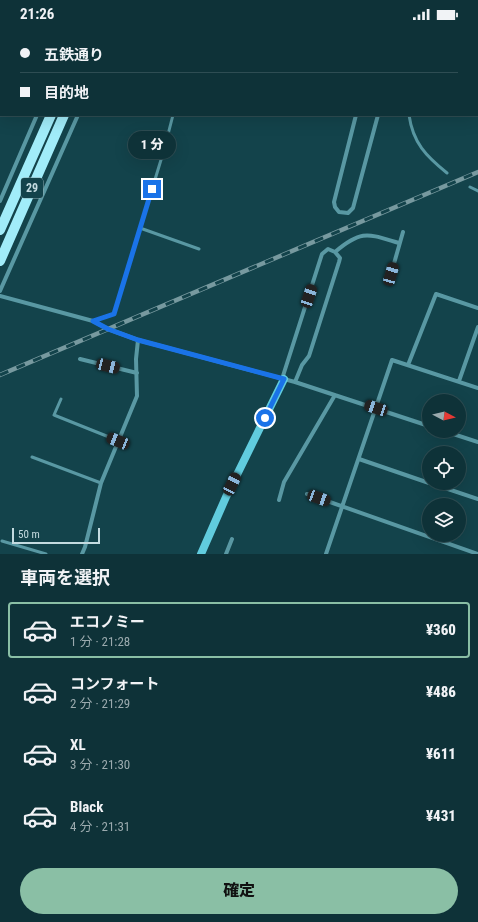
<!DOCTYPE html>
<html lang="ja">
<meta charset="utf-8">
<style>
body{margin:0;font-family:"Roboto Condensed","Noto Sans JP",sans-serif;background:#173a40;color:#f1f3f6;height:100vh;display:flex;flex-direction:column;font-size:15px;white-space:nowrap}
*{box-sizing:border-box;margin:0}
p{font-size:13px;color:#9baaae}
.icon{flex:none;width:22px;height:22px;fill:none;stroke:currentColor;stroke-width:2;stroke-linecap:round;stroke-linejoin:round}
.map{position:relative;height:526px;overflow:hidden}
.side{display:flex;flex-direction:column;background:#0e3238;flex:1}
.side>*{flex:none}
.guide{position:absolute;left:0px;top:0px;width:478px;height:88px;box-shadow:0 4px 16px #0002,0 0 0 1px #2e4d53;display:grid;align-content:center;height:88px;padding:0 20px;background:#0e3238}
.needle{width:26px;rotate:97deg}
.buttons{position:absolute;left:422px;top:366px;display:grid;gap:8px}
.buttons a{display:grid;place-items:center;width:44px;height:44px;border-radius:50%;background:#0e3238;box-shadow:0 4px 16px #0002,0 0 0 1px #2e4d53;font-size:20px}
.scale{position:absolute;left:12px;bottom:10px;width:88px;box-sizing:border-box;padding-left:4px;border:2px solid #c4dbe0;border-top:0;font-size:11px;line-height:14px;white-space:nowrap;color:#c4dbe0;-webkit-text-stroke:3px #13434b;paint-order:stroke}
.end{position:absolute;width:18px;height:18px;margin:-9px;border:5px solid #1a73e8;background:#fff;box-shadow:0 0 0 2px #fff}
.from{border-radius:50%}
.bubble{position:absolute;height:28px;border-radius:14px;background:#0e3238;box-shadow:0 4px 16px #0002,0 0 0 1px #2e4d53;font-size:13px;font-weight:800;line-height:28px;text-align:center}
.car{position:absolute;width:12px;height:24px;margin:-12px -6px;border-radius:5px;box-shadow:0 0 3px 1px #0007;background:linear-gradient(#222 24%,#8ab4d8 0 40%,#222 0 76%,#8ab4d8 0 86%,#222 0)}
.guide b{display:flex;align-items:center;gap:14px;height:38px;font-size:15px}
.guide b+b{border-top:1px solid #2e4d53}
.guide i{width:10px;height:10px;background:#f1f3f6}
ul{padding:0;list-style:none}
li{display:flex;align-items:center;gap:12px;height:56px;margin:0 8px 6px;padding:0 12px;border:2px solid transparent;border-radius:4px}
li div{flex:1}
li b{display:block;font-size:15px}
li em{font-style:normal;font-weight:800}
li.selected{border-color:#8abfa5}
li>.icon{width:36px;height:36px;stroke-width:1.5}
h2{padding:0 20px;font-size:18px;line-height:48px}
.primary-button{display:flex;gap:8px;margin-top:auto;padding:8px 20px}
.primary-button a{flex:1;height:46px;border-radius:24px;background:#8abfa5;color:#111;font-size:16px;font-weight:800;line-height:46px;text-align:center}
.status{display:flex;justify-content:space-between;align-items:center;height:28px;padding:0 20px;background:#0e3238;direction:ltr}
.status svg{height:11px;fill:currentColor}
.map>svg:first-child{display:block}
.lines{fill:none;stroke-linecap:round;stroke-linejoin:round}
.lane{stroke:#5998a3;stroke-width:3}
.street{stroke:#5998a3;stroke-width:4}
.secondary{stroke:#61ccde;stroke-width:8}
.primary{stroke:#a1ecf9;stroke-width:10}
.rail-casing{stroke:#77999f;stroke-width:4.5}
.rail{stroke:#13434b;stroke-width:3;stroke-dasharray:9;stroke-linecap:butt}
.route{stroke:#1a73e8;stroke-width:5}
.labels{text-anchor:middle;stroke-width:3.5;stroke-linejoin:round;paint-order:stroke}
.shield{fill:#13434b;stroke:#8fadb3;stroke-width:1}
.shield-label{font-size:12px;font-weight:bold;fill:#c4dbe0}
</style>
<div class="status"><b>21:26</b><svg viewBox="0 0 49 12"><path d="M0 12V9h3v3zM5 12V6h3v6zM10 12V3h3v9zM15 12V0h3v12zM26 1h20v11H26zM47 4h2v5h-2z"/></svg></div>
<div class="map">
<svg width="478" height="526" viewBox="0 0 478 526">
<rect width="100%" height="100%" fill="#13434b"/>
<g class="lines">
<path class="lane" d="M170,0L171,1
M450,1V0
M477,46H478
M409,87C413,115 426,128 447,145
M470,159L478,163
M140,200L199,221
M93,293L114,286L164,122L173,87
M61,371L54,387L119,413
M32,429L101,455
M2,513L46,526"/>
<path class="street" d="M303,0L305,1
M3,1V0
M74,1L75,0
M115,1L116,0
M0,30L1,24
M356,87L334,174L335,179L339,184L348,185L353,180L378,87
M477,87H478
M0,173L37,87
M335,224C362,201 368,206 399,215
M391,246L403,204
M0,263L78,87
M0,268L93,293L108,301L138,312L295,354L429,398
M80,331L137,345
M408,337L436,266L478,280
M282,351L322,226L328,221L335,224L340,230L339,234L309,328L302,337L295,354
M459,353L478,299
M444,403L478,414
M359,431L429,455
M430,455L478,471
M307,466L478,526
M279,472L284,454L335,367
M82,526L85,519L101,455L137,368L136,331L138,312
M226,526L232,511
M326,526L392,332L478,360"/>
<path class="secondary" d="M389,1V0
M201,526L226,469L284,351"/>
<path class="primary" d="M89,1L90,0
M102,1L103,0
M0,202L51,87
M0,233L64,87"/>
<g class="rail-casing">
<path id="rail" d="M0,347L478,144"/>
</g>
<use href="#rail" class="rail"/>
</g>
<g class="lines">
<path class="route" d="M152,161L114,286L93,293L108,301L138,312L284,351L265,390"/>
</g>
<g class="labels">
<rect class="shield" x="21" y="150" width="22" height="20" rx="3"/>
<g class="shield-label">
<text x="32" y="164">29</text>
</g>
</g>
</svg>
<div class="buttons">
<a><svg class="needle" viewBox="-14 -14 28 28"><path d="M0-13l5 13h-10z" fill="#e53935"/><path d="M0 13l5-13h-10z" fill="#9baaae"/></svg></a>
<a><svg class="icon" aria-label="locate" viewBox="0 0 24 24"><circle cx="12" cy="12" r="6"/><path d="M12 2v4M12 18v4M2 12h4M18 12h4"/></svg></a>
<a><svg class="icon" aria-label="layers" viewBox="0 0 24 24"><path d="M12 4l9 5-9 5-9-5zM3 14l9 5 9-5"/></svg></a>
</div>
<div class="scale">50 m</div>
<i class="end from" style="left:265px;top:390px"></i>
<i class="end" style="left:152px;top:161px"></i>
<div class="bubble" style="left:128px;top:103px;width:48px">1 分</div>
<i class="car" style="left:391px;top:246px;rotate:16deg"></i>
<i class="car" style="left:309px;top:268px;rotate:18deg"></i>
<i class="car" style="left:108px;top:338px;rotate:104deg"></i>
<i class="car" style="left:376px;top:380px;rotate:288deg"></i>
<i class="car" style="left:118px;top:413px;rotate:292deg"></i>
<i class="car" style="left:232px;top:456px;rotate:26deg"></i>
<i class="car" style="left:319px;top:470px;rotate:110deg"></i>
<div class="guide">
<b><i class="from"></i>五鉄通り</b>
<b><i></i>目的地</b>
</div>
</div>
<section class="side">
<h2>車両を選択</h2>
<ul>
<li class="selected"><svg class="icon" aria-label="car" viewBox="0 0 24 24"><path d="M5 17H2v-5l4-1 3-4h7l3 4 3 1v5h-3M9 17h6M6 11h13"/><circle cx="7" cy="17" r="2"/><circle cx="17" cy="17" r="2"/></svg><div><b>エコノミー</b><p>1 分 · 21:28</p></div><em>¥360</em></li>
<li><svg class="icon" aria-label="car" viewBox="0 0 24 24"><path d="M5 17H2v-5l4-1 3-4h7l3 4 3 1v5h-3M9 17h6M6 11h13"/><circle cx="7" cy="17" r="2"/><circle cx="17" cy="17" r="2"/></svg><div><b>コンフォート</b><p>2 分 · 21:29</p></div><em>¥486</em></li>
<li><svg class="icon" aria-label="car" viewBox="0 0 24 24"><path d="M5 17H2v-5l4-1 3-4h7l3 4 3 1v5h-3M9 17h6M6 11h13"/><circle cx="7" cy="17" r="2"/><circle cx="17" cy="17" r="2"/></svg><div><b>XL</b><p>3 分 · 21:30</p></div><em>¥611</em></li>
<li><svg class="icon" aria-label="car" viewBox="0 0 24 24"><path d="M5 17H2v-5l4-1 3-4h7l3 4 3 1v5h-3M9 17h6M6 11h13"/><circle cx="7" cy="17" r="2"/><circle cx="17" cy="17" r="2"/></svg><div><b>Black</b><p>4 分 · 21:31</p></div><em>¥431</em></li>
</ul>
<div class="primary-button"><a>確定</a></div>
</section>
